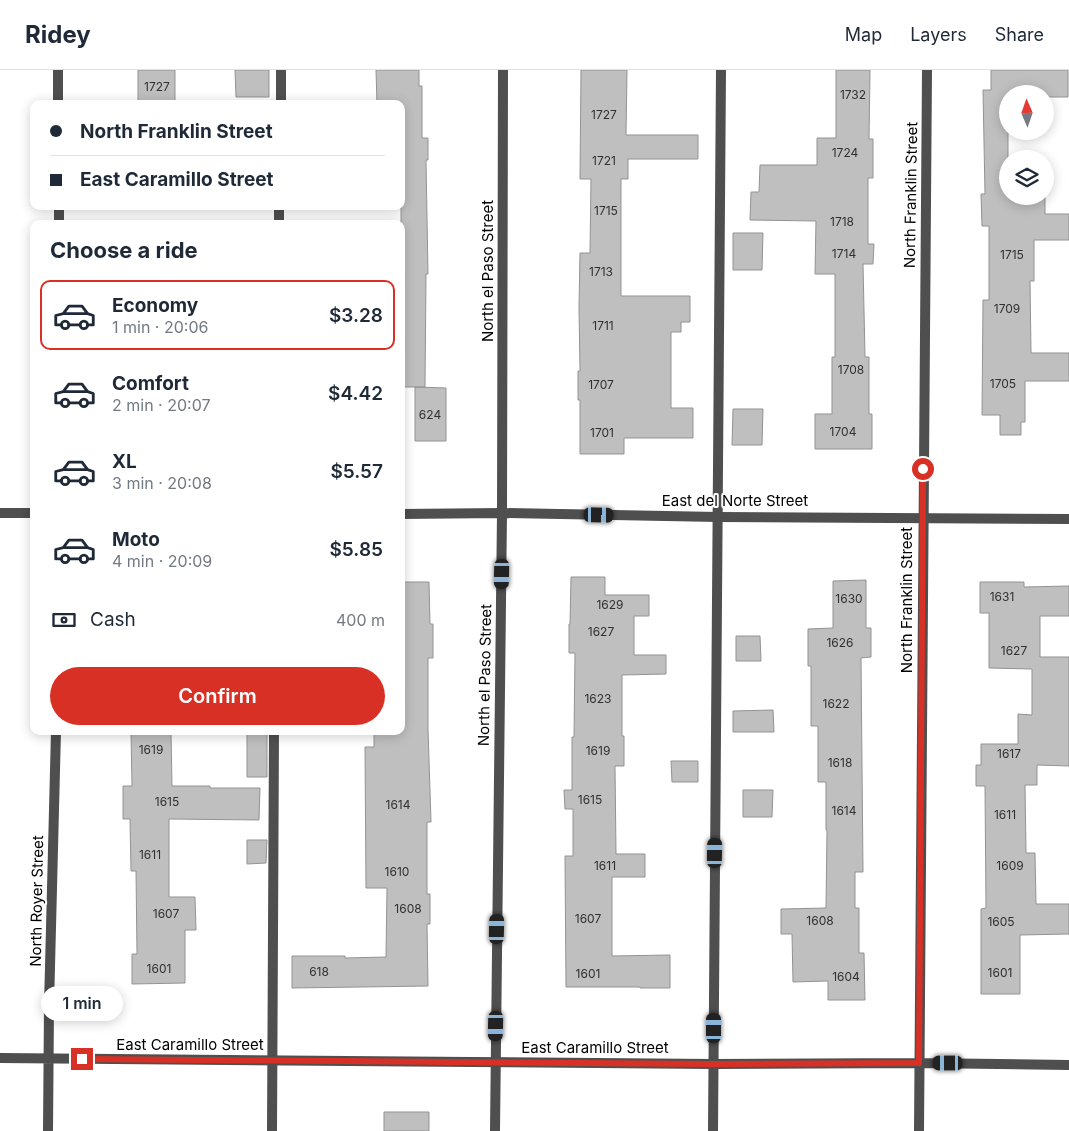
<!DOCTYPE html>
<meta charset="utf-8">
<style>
body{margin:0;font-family:Inter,sans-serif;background:#f6f6f7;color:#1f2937;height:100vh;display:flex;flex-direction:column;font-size:19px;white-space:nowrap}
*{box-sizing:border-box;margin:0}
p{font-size:16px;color:#747a83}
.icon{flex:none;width:28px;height:28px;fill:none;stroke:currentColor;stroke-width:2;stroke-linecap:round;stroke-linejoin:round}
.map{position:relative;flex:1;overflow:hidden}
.details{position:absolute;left:30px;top:150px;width:375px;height:515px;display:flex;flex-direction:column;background:#fff;border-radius:10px;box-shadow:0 2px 12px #0003}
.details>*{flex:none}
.banner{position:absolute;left:30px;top:30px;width:375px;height:110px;border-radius:10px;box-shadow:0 2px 12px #0003;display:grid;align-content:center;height:110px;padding:0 20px;background:#fff}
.needle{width:32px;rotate:358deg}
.buttons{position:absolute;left:999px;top:15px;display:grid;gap:10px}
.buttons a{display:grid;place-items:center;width:55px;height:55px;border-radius:50%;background:#fff;box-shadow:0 2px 12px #0003;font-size:25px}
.end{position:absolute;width:22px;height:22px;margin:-11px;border:6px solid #d93025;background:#fff;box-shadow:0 0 0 2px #fff}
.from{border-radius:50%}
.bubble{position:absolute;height:35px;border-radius:18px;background:#fff;box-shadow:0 2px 12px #0003;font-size:16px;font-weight:600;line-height:35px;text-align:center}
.car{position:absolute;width:15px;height:30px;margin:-15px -8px;border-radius:6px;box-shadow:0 0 4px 1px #0007;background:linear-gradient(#222 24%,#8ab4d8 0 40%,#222 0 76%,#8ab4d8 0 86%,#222 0)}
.banner b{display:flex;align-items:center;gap:18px;height:48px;font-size:19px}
.banner b+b{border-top:1px solid #e0e1e3}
.banner i{width:12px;height:12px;background:#1f2937}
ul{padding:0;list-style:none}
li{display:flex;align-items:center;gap:15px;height:70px;margin:0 10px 8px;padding:0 10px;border:2px solid transparent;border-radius:10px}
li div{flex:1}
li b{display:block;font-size:19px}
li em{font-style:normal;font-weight:600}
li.selected{border-color:#d93025}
li>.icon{width:45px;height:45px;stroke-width:1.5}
h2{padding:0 20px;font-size:22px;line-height:60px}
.pay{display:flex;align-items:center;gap:12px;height:55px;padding:0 20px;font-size:19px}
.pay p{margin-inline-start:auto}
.button{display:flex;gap:10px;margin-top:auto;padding:10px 20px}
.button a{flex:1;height:58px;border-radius:30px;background:#d93025;color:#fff;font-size:20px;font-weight:600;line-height:58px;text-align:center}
header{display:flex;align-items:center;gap:30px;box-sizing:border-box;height:70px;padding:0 25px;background:#fff;border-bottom:1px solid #e0e1e3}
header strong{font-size:24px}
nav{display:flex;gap:28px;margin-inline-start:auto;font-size:18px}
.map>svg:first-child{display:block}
.building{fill:#bfbfbf;stroke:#939393}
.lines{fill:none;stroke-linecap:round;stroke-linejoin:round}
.service{stroke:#4f4f4f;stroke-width:10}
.minor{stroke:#4f4f4f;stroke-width:10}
.tertiary{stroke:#4f4f4f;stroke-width:10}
.route{stroke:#d93025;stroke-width:6}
.labels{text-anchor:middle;stroke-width:4;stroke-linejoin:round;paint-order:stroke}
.number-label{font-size:12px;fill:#303030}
.street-label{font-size:15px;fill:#000;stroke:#fff}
</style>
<header>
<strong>Ridey</strong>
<nav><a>Map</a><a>Layers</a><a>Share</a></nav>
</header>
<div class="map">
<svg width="1069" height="1061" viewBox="0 0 1069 1061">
<rect width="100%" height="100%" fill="#fff"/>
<path class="building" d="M138,0H175V34H138Z
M235,0H269V27H236Z
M376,0H419V16H422V68H428V90H426L428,204H426L425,317H403L402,268H401V34H377Z
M581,0H627L626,65H698V89H628V109H621V226H690V252H681V262H671V338H693V368H624V384H580V330H578V301H580L579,237L580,183H590L591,109H580Z
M836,0H870L869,69H873V108H868V174H874L873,194H863L865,287H869V344H872V379H815V344H832V287H835V204H815L816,151L750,150L751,122H759L760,95H817V68H836Z
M991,0H1068V27H1046V24H1008V126H1045V144H1069V170H1034V211H1030L1031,283H1069V311H1025V352H1021V365H1000V345H982L983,230H989V156H982L981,124H985L983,20H991Z
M733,163H763L762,200H733Z
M415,317L446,318V371H415Z
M733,339H763L762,375H732Z
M571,507H605V525H649V546H634V585H666V604L622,605V666H624V696H615L616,784H645V807H612V886L670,885V918H640V917H566L565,786H573V739H565L564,720H572V667H574L575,583H569V554H570Z
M866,510V558H871V587L861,588L863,802H855V838H859V883H864L865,930H828V911L793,912L792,864H781V839L826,838L827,760H826V712H818V656H811V596H808V559L833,558V511Z
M401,512H429L430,554H433V588H428V659L431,752H427V824H430V854H427L428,916L292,918V886H345V888L386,887L387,818H366L365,677H374V661H401Z
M980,512H1024V517L1069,516V546H1040V587H1069V696L1037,695V715H1025L1026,783H1035L1036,834H1069V864L1020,865V924H981V839L986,838L985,716H976V695H981V674H1018V644L1032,645V599L989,598V543H980Z
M736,566H760L761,591H736Z
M773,640L774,662H733V641Z
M131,661H171L172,716H210V718H260L259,750L169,749V827H195L196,860H185V913L132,914V884H137L136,801H131L130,749H123V716H132Z
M247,662H267V707H247Z
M671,691H698V712H672Z
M743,720H773L772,747H743Z
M247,770H267L266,793L247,794Z
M384,1042H429V1061H384Z"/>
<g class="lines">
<path class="service" d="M281,34V0
M279,154V136
M272,1061L274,661
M713,1061L721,0"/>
<path class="minor" d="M58,0V34
M59,136V154
M0,443H34
M401,444L502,443L718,447L1069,449
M0,988L471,992L713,994L919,993L1069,995
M48,1061L49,936L56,661
M919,1061L927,0"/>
<path class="tertiary" d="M495,1061L502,443L503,0"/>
</g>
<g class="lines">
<path class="route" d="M82,989L713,994L919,993L923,399"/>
</g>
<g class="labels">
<g class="number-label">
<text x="157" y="21">1727</text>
<text x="853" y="29">1732</text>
<text x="604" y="49">1727</text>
<text x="845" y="87">1724</text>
<text x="604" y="95">1721</text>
<text x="606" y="145">1715</text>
<text x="842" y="156">1718</text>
<text x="844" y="188">1714</text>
<text x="1012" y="189">1715</text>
<text x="601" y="206">1713</text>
<text x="1007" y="243">1709</text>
<text x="603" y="260">1711</text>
<text x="851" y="304">1708</text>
<text x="1003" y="318">1705</text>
<text x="601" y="319">1707</text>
<text x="430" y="349">624</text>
<text x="843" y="366">1704</text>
<text x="602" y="367">1701</text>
<text x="1002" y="531">1631</text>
<text x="849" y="533">1630</text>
<text x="610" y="539">1629</text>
<text x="601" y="566">1627</text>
<text x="840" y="577">1626</text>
<text x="1014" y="585">1627</text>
<text x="598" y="633">1623</text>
<text x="836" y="638">1622</text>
<text x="151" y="684">1619</text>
<text x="598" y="685">1619</text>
<text x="1009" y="688">1617</text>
<text x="840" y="697">1618</text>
<text x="590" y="734">1615</text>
<text x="167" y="736">1615</text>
<text x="398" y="739">1614</text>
<text x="844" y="745">1614</text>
<text x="1005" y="749">1611</text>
<text x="150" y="789">1611</text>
<text x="605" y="800">1611</text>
<text x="1010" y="800">1609</text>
<text x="397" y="806">1610</text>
<text x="408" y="843">1608</text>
<text x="166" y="848">1607</text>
<text x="588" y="853">1607</text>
<text x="820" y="855">1608</text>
<text x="1001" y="856">1605</text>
<text x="159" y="903">1601</text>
<text x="319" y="906">618</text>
<text x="1000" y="907">1601</text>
<text x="588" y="908">1601</text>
<text x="846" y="911">1604</text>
</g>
<g class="street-label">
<text transform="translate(911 125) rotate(-89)" y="5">North Franklin Street</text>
<text transform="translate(488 201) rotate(-90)" y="5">North el Paso Street</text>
<text x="735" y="436">East del Norte Street</text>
<text transform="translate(907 530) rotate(-90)" y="5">North Franklin Street</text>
<text transform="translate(485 605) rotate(-89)" y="5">North el Paso Street</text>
<text transform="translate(37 831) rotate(-89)" y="5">North Royer Street</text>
<text x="190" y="980">East Caramillo Street</text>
<text x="595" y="983">East Caramillo Street</text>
</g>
</g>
</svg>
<div class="buttons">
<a><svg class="needle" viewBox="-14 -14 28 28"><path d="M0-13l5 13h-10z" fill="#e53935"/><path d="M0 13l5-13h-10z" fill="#747a83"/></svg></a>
<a><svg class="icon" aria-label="layers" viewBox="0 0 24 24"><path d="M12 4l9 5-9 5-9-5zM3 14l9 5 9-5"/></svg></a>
</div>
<i class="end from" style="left:923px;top:399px"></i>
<i class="end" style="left:82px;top:989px"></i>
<div class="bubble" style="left:41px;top:916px;width:82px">1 min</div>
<i class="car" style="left:599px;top:445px;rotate:91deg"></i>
<i class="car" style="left:502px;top:504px;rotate:181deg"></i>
<i class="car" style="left:715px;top:783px;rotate:1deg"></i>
<i class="car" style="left:497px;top:859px;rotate:1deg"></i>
<i class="car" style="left:496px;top:956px;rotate:181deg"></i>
<i class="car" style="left:714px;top:958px;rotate:0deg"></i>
<i class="car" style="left:948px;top:993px;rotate:270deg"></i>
<div class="banner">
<b><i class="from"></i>North Franklin Street</b>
<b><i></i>East Caramillo Street</b>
</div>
<section class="details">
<h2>Choose a ride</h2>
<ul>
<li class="selected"><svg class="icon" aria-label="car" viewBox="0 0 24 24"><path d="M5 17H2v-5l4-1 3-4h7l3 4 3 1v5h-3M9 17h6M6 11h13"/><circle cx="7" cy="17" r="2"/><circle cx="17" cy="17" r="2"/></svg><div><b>Economy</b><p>1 min · 20:06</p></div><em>$3.28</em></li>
<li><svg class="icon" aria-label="car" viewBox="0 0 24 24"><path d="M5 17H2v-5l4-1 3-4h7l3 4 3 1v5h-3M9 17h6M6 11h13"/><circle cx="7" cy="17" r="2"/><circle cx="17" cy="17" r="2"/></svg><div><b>Comfort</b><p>2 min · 20:07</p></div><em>$4.42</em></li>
<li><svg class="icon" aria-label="car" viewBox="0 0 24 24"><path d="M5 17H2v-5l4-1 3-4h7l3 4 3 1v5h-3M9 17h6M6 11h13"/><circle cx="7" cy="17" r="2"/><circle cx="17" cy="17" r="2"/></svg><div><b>XL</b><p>3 min · 20:08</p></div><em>$5.57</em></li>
<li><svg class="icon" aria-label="car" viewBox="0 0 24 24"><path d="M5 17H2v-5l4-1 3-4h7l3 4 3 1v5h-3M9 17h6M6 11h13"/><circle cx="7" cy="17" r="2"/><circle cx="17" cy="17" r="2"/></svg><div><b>Moto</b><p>4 min · 20:09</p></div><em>$5.85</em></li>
</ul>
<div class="pay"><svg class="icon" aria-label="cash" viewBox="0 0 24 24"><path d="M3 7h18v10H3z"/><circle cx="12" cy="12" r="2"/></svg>Cash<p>400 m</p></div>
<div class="button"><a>Confirm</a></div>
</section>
</div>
